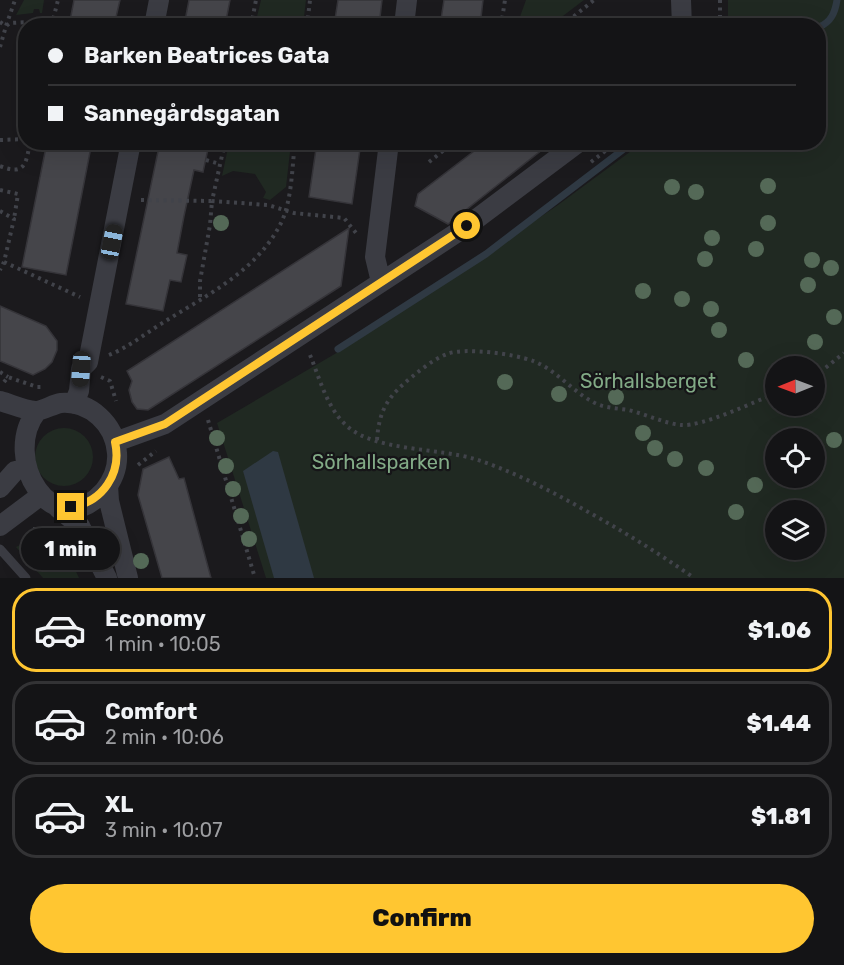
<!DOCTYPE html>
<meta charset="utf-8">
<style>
body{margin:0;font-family:Rubik,sans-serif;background:#212123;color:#f1f3f6;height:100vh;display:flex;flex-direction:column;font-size:22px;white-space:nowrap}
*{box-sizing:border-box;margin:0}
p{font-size:20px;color:#9d9ea1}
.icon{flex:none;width:33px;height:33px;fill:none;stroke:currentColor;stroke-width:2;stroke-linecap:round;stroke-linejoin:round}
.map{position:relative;height:578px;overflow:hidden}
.panel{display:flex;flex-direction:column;background:#141416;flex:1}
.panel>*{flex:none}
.top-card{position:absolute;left:18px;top:18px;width:808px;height:132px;border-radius:24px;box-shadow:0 6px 24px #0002,0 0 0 2px #333335;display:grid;align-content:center;height:132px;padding:0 30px;background:#141416}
.needle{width:39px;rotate:269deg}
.fabs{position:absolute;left:765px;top:356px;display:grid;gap:12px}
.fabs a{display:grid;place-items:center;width:60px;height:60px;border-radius:50%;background:#141416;box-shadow:0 6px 24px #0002,0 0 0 2px #333335;font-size:30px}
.end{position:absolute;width:27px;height:27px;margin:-14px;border:8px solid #ffc631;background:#111;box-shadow:0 0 0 3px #111}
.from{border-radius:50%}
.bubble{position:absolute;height:42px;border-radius:21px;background:#141416;box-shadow:0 6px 24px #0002,0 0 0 2px #333335;font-size:20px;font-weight:800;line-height:42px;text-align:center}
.car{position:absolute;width:18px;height:36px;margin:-18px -9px;border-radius:8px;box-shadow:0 0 4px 2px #0007;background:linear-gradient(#222 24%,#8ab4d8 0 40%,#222 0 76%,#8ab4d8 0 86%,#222 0)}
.top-card b{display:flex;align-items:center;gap:21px;height:57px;font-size:22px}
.top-card b+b{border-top:2px solid #333335}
.top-card i{width:15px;height:15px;background:#f1f3f6}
ul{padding:10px 0 0;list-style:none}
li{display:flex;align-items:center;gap:18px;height:84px;margin:0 12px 9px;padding:0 18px;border:3px solid #333335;border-radius:24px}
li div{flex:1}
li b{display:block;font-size:22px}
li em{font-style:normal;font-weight:800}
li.on{border-color:#ffc631}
li>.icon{width:54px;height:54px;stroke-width:1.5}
.primary-button{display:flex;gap:12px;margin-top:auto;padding:12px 30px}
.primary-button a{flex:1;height:69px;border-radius:36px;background:#ffc631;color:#111;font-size:24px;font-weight:800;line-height:69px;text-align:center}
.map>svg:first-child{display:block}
.green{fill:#202922;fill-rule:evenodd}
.water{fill:#2f3943}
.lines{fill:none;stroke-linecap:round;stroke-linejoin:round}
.stream{stroke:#2f3943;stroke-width:7}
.building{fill:#45454a;stroke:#353439;stroke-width:1.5}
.path{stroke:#41434a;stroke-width:4;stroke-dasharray:3 4.5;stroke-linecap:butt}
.lane{stroke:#3b3c43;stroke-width:9}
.street{stroke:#3b3c43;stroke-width:20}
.tree{fill:#546957}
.route{stroke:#ffc631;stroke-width:8}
.labels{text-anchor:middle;stroke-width:4.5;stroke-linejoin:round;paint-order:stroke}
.park-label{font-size:20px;fill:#82aa86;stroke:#161518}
</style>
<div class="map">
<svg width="844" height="578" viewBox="0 0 844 578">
<rect width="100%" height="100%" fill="#1b1a1d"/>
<path class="green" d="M24,0H44L42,13H40L39,9H34L33,13L16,15Z
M261,0H306L303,25H279V23L266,21L265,25H255Z
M526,0H584L551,25H517Z
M728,0H844V578H266L217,423L345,348L414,303L558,205L642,143L819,142V26L728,25ZM776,366H814V405H776ZM776,438H814V477H776ZM776,510H814V549H776Z
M229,143H291L286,187L270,200L263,198L266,192L255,174L233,171L222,176Z
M35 457a29 29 0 1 1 58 0a29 29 0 1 1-58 0Z
M42,539C62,547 71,559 79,578H43L16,547L26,542Z"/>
<path class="water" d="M273,451L278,452L314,578H274L243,471Z"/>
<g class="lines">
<path class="stream" d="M819,27C831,22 835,13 837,0
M338,349L486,254L633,142"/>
</g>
<path class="building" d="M74,0H120L114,26H69Z
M189,0H230L225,26H184Z
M338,0H382L379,26H334Z
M444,0H483L480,26H440Z
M47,142H92L66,275L22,267Z
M160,142H201L200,147L208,149L203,172L194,170L184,216L177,253L187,255L181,282L170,280L163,311L126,304Z
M317,142H361L352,204L309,197Z
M486,142H552L448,224L415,206L418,194Z
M349,228L341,286L148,410L137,409L132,402L129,390L132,381L127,371Z
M0,306L46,326L57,341V350L52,362L45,369L33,375L0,361Z
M169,457L179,479L184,478L211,578H162L138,495L143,469Z"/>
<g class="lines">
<path class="path" d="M720,0V26
M47,21L53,20L58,0
M0,22L6,26L15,0
M251,26L256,0
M307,26L310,0
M501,26L505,0
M562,26L594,0
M610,26L620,18L663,19
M0,47L6,26L10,23L47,21L46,26
M0,140L26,139
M225,142L212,201L268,205L294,213L344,218L356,233
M206,160L220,164
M429,162L454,142
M591,162L617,142
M0,166C25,176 26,164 30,142
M0,190L18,194L14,219
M141,200L212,201L210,225L200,281V300
M0,211L14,219L4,262L0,270
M4,262L80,297
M109,355C129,347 146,333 164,322C207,295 257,271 281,223C292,200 292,168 295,142
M310,355C320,379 327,409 348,427C376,451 439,448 475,459C515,472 553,492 590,513C626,533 660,554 694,578
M0,372L8,377
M101,377L110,381L116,401
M814,377L844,353
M4,382L8,377L37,387H41
M208,420L255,578
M377,440C379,409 389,395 413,376C423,368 434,359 447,354C464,347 515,354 533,361C555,369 572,391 593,402C603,408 616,408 628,410C646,414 663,423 681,425C702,427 754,402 776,393
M138,465L156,451
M33,529H49"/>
<path class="lane" d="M0,549L26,578"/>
<path class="street" d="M681,0L682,26
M154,26L159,0
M404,26L407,0
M381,282L375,257L389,142
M0,401C11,404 24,410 35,411C43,411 53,404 61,403C90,401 115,424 117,453C118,466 113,480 104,491C53,547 0,458 37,411
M74,404L79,391L81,369L88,362L131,142
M115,442L165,424L467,226L579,142
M108,485L109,501L128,578
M0,488L15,471
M58,508L80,526L107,578
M0,526L36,499"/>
</g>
<g class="tree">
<circle cx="768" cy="186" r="8"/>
<circle cx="672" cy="187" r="8"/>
<circle cx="696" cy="192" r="8"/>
<circle cx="221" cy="223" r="8"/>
<circle cx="768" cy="223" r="8"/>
<circle cx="712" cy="238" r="8"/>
<circle cx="756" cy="249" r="8"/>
<circle cx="705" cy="259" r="8"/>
<circle cx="812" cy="260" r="8"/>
<circle cx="831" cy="268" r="8"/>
<circle cx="808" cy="285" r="8"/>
<circle cx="643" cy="291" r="8"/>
<circle cx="682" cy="299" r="8"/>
<circle cx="711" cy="309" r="8"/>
<circle cx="834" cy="317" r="8"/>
<circle cx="719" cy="330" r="8"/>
<circle cx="815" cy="342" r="8"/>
<circle cx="746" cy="360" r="8"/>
<circle cx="505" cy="382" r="8"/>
<circle cx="559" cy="394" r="8"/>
<circle cx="616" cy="397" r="8"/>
<circle cx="643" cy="433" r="8"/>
<circle cx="217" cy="438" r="8"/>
<circle cx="834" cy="440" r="8"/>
<circle cx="655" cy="448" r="8"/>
<circle cx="675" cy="459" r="8"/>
<circle cx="226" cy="466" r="8"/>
<circle cx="706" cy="468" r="8"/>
<circle cx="755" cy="485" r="8"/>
<circle cx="233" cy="489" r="8"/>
<circle cx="736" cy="512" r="8"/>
<circle cx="241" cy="516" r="8"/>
<circle cx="249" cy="539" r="8"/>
<circle cx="141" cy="561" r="8"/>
</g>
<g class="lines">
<path class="route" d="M71,507C103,502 122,473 115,442L165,424L467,226"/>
</g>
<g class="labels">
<g class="park-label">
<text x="648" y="388">Sörhallsberget</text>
<text x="381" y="469">Sörhallsparken</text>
</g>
</g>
</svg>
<div class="fabs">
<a><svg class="needle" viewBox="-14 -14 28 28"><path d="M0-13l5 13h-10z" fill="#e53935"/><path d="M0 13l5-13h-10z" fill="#9d9ea1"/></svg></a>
<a><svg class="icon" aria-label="locate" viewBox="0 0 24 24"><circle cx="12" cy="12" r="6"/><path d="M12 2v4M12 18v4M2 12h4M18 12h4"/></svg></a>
<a><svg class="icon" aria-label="layers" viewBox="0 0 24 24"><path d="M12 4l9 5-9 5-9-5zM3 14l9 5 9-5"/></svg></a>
</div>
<i class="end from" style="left:467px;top:226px"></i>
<i class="end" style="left:71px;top:507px"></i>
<div class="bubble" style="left:21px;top:528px;width:99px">1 min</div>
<i class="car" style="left:112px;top:242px;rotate:11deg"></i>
<i class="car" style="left:81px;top:369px;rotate:184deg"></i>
<div class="top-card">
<b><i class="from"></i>Barken Beatrices Gata</b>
<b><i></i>Sannegårdsgatan</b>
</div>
</div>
<section class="panel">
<ul>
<li class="on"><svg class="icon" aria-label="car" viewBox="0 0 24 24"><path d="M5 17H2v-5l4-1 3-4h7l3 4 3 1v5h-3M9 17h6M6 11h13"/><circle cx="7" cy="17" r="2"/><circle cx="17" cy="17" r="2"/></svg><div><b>Economy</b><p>1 min · 10:05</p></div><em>$1.06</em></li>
<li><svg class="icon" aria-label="car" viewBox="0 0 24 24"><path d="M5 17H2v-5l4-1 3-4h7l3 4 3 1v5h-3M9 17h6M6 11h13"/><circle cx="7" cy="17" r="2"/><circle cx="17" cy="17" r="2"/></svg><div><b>Comfort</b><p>2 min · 10:06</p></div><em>$1.44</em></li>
<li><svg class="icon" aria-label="car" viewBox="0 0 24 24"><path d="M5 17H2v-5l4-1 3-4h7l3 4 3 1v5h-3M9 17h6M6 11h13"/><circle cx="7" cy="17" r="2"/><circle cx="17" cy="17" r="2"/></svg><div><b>XL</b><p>3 min · 10:07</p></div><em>$1.81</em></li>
</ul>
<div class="primary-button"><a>Confirm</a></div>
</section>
